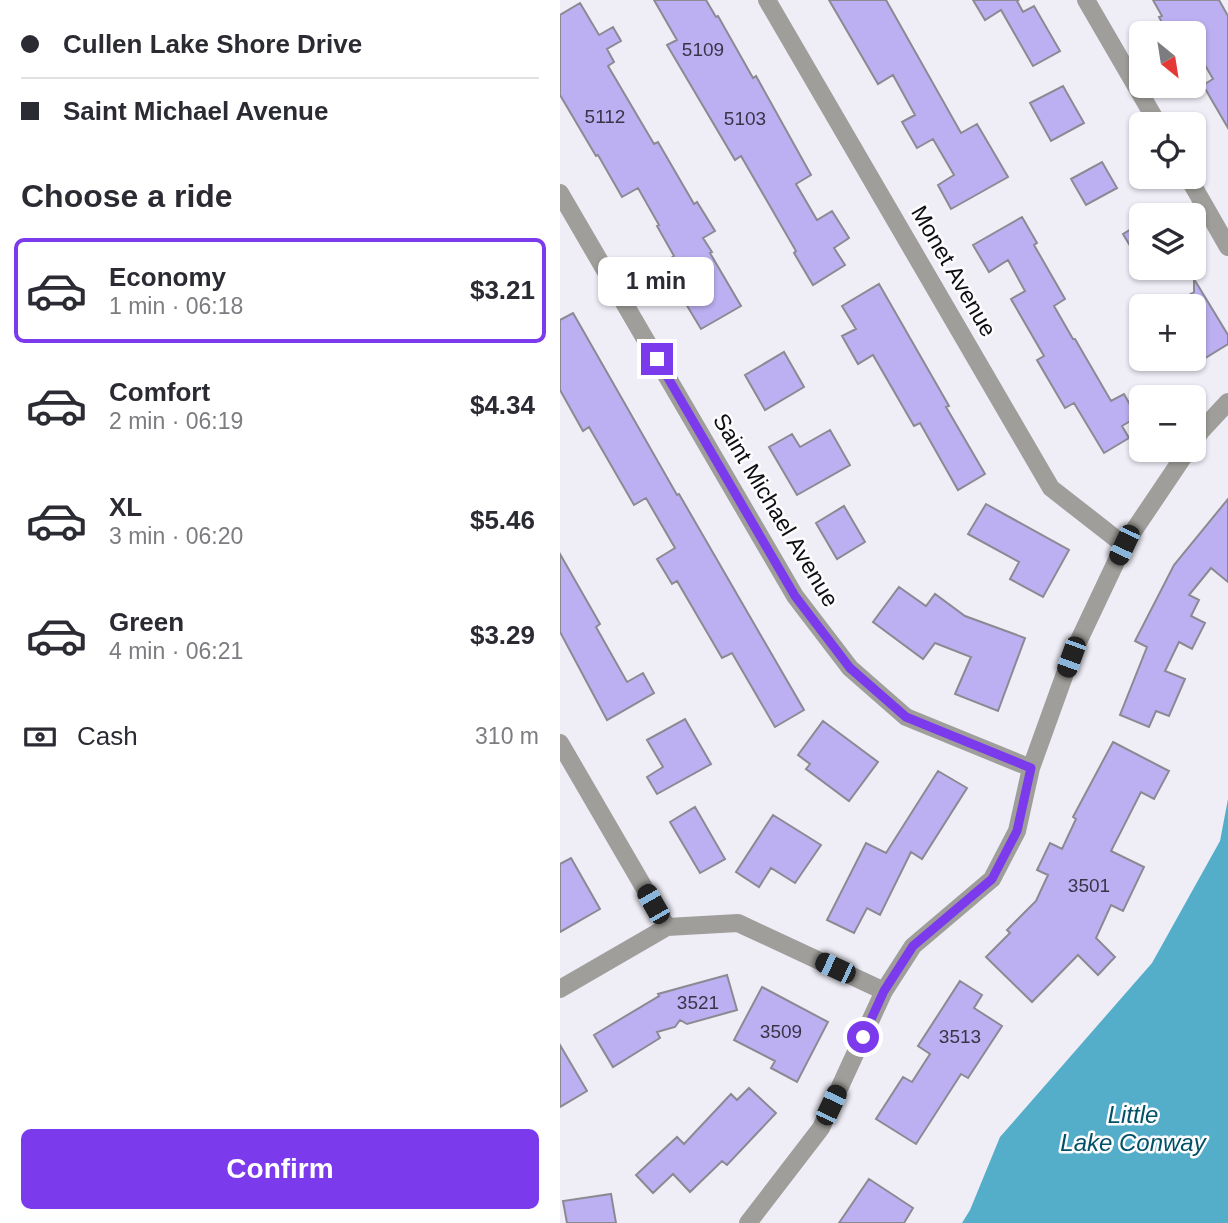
<!DOCTYPE html>
<meta charset="utf-8">
<style>
body{margin:0;font-family:Helvetica,sans-serif;background:#f7f7f7;color:#2b2b33;height:100vh;display:flex;flex-direction:column;font-size:26px;white-space:nowrap}
*{box-sizing:border-box;margin:0}
p{font-size:23px;color:#7c7c81}
.icon{flex:none;width:38px;height:38px;fill:none;stroke:currentColor;stroke-width:2;stroke-linecap:round;stroke-linejoin:round}
.map{position:relative;flex:1;overflow:hidden}
.drawer{display:flex;flex-direction:column;background:#fff;width:560px}
.drawer>*{flex:none}
.top-card{display:grid;align-content:center;height:154px;padding:0 21px;background:#fff}
.needle{width:46px;rotate:150deg}
.buttons{position:absolute;left:569px;top:21px;display:grid;gap:14px}
.buttons a{display:grid;place-items:center;width:77px;height:77px;border-radius:10px;background:#fff;box-shadow:0 2px 5px #0004;font-size:35px}
.end{position:absolute;width:32px;height:32px;margin:-16px;border:9px solid #7c3aed;background:#fff;box-shadow:0 0 0 4px #fff}
.from{border-radius:50%}
.bubble{position:absolute;height:49px;border-radius:10px;background:#fff;box-shadow:0 2px 5px #0004;font-size:23px;font-weight:800;line-height:49px;text-align:center}
.car{position:absolute;width:21px;height:42px;margin:-21px -10px;border-radius:9px;box-shadow:0 0 5px 2px #0007;background:linear-gradient(#222 24%,#8ab4d8 0 40%,#222 0 76%,#8ab4d8 0 86%,#222 0)}
.top-card b{display:flex;align-items:center;gap:24px;height:66px;font-size:26px}
.top-card b+b{border-top:2px solid #e1e1e2}
.top-card i{width:18px;height:18px;background:#2b2b33}
ul{padding:0;list-style:none}
li{display:flex;align-items:center;gap:21px;height:105px;margin:0 14px 10px;padding:0 7px;border:4px solid transparent;border-radius:10px}
li div{flex:1}
li b{display:block;font-size:26px}
li em{font-style:normal;font-weight:800}
li.active{border-color:#7c3aed}
li>.icon{width:63px;height:63px;stroke-width:1.5}
h2{padding:0 21px;font-size:32px;line-height:84px}
.pay{display:flex;align-items:center;gap:18px;height:77px;padding:0 21px;font-size:26px}
.pay p{margin-inline-start:auto}
.button{display:flex;gap:14px;margin-top:auto;padding:14px 21px}
.button a{flex:1;height:80px;border-radius:10px;background:#7c3aed;color:#fff;font-size:28px;font-weight:800;line-height:80px;text-align:center}
main{display:flex;flex:1;min-height:0}
.map>svg:first-child{display:block}
.water{fill:#54adc9}
.building{fill:#bdb0f2;stroke:#8b8a92;stroke-width:2}
.lines{fill:none;stroke-linecap:round;stroke-linejoin:round}
.street{stroke:#9f9e9a;stroke-width:18}
.route{stroke:#7c3aed;stroke-width:9}
.labels{text-anchor:middle;stroke-width:5;stroke-linejoin:round;paint-order:stroke}
.number-label{font-size:19px;fill:#393548}
.street-label{font-size:23px;fill:#0d0c0f;stroke:#fcfcfe}
.water-label{font-size:24px;font-style:italic;fill:#005165;stroke:#fcfcfe}
</style>
<main>
<section class="drawer">
<div class="top-card">
<b><i class="from"></i>Cullen Lake Shore Drive</b>
<b><i></i>Saint Michael Avenue</b>
</div>
<h2>Choose a ride</h2>
<ul>
<li class="active"><svg class="icon" aria-label="car" viewBox="0 0 24 24"><path d="M5 17H2v-5l4-1 3-4h7l3 4 3 1v5h-3M9 17h6M6 11h13"/><circle cx="7" cy="17" r="2"/><circle cx="17" cy="17" r="2"/></svg><div><b>Economy</b><p>1 min · 06:18</p></div><em>$3.21</em></li>
<li><svg class="icon" aria-label="car" viewBox="0 0 24 24"><path d="M5 17H2v-5l4-1 3-4h7l3 4 3 1v5h-3M9 17h6M6 11h13"/><circle cx="7" cy="17" r="2"/><circle cx="17" cy="17" r="2"/></svg><div><b>Comfort</b><p>2 min · 06:19</p></div><em>$4.34</em></li>
<li><svg class="icon" aria-label="car" viewBox="0 0 24 24"><path d="M5 17H2v-5l4-1 3-4h7l3 4 3 1v5h-3M9 17h6M6 11h13"/><circle cx="7" cy="17" r="2"/><circle cx="17" cy="17" r="2"/></svg><div><b>XL</b><p>3 min · 06:20</p></div><em>$5.46</em></li>
<li><svg class="icon" aria-label="car" viewBox="0 0 24 24"><path d="M5 17H2v-5l4-1 3-4h7l3 4 3 1v5h-3M9 17h6M6 11h13"/><circle cx="7" cy="17" r="2"/><circle cx="17" cy="17" r="2"/></svg><div><b>Green</b><p>4 min · 06:21</p></div><em>$3.29</em></li>
</ul>
<div class="pay"><svg class="icon" aria-label="cash" viewBox="0 0 24 24"><path d="M3 7h18v10H3z"/><circle cx="12" cy="12" r="2"/></svg>Cash<p>310 m</p></div>
<div class="button"><a>Confirm</a></div>
</section>
<div class="map">
<svg width="668" height="1223" viewBox="0 0 668 1223">
<rect width="100%" height="100%" fill="#efeef7"/>
<path class="water" d="M668,799V1223H402L410,1210L440,1137L592,963L660,841Z"/>
<path class="building" d="M94,0H146L156,17L158,16L193,78L196,76L251,175L236,184L257,220L272,211L289,238L274,248L285,265L253,285L234,253L236,251L181,156L175,160L107,45L117,40Z
M269,0H326L401,133L417,124L448,177L391,209L378,185L394,175L373,139L357,148L342,122L355,115L333,75L318,84Z
M413,0H459L457,1L463,12L474,6L500,51L473,66L441,10L425,20Z
M593,0H659L668,16V128L643,85L653,79L634,46V33H608L599,17L602,16Z
M20,3L39,35L53,27L61,41L47,49L54,62L48,66L94,144L98,142L134,204L137,202L155,231L143,238L152,252L150,253L181,306L141,329L102,264L114,256L97,226L99,225L78,188L62,197L38,155L36,156L0,95V15Z
M503,86L524,123L491,141L470,103Z
M542,162L557,188L526,205L511,179Z
M462,217L477,243L474,245L505,299L494,306L513,339H515L551,401L564,394L577,417L562,426L569,438L544,453L514,403L505,408L477,360L484,356L451,299L465,291L448,260L429,272L413,245Z
M581,223V264L563,234Z
M634,279L668,335V344L634,365V306H610L634,292Z
M319,284L389,406L386,407L425,474L398,490L360,423L354,426L313,355L298,364L282,336L296,329L282,306Z
M13,313L117,495L119,494L244,710L215,727L172,653L162,658L117,581L112,584L97,559L115,548L86,498L74,505L29,427L23,431L0,390V320Z
M224,352L244,387L205,410L185,375Z
M270,430L290,465L237,495L209,447L232,434L240,447Z
M668,499V582L651,568L629,595L639,600L631,616L645,623L632,649L619,642L605,671L625,679L609,716L596,711L589,727L560,715L587,647L575,641L614,565Z
M426,504L509,550L483,597L450,579L459,562L408,534Z
M284,506L305,542L277,559L256,523Z
M0,554L40,624L36,627L67,682L83,673L94,693L47,720L0,632Z
M339,587L366,606L375,594L405,616L465,638L438,711L395,694L411,657L375,643L363,659L313,622Z
M125,719L151,764L97,794L87,777L103,767L87,740Z
M263,721L318,762L289,801L246,769L250,764L238,755Z
M553,742L609,771L594,799L581,792L551,851L584,867L563,911L551,905L536,938L555,957L538,975L518,955L472,1002L426,957L450,933L447,930L476,901L488,875L477,870L490,843L502,849L516,819L513,817Z
M378,771L407,788L362,859L351,852L320,915L307,908L294,933L267,920L306,843L326,853Z
M135,807L165,859L140,873L110,822Z
M213,815L261,845L235,883L211,868L199,887L176,872Z
M11,858L40,909L0,932V864Z
M167,975L177,1010L127,1024L120,1020L115,1027L97,1032L100,1038L53,1067L34,1035L99,996L98,994Z
M400,981L422,995L414,1008L442,1026L408,1078L401,1074L356,1144L316,1119L343,1077L352,1082L370,1054L358,1046Z
M202,987L268,1022L237,1082L211,1068L215,1061L174,1040Z
M0,1045L27,1091L0,1107Z
M189,1088L216,1113L167,1165L162,1161L130,1192L113,1174L93,1193L76,1175L117,1137L124,1144L171,1094L177,1100Z
M309,1179L353,1208L344,1223H279Z
M51,1194L56,1223H7L3,1201Z"/>
<g class="lines">
<path class="street" d="M207,0L491,488L564,545
M526,0L598,124
M628,177L668,247
M0,193L235,596L290,668L346,717L471,768
M634,442L641,431L668,402
M0,743L107,927
M0,989L107,927L178,923L324,991
M188,1223L261,1128L324,991L353,946L432,879L457,831L471,768L511,657L564,545L628,450"/>
</g>
<g class="lines">
<path class="route" d="M97,359L235,596L290,668L346,717L471,768L457,831L432,879L353,946L324,991L303,1037"/>
</g>
<g class="labels">
<g class="number-label">
<text x="143" y="56">5109</text>
<text x="45" y="123">5112</text>
<text x="185" y="125">5103</text>
<text x="529" y="892">3501</text>
<text x="138" y="1009">3521</text>
<text x="221" y="1038">3509</text>
<text x="400" y="1043">3513</text>
</g>
<g class="street-label">
<text transform="translate(394 271) rotate(60)" y="8">Monet Avenue</text>
<text transform="translate(216 510) rotate(59)" y="8">Saint Michael Avenue</text>
</g>
<g class="water-label">
<text x="573" y="1123">Little<tspan x="573" dy="28">Lake Conway</tspan></text>
</g>
</g>
</svg>
<div class="buttons">
<a><svg class="needle" viewBox="-14 -14 28 28"><path d="M0-13l5 13h-10z" fill="#e53935"/><path d="M0 13l5-13h-10z" fill="#7c7c81"/></svg></a>
<a><svg class="icon" aria-label="locate" viewBox="0 0 24 24"><circle cx="12" cy="12" r="6"/><path d="M12 2v4M12 18v4M2 12h4M18 12h4"/></svg></a>
<a><svg class="icon" aria-label="layers" viewBox="0 0 24 24"><path d="M12 4l9 5-9 5-9-5zM3 14l9 5 9-5"/></svg></a>
<a>+</a>
<a>−</a>
</div>
<i class="end from" style="left:303px;top:1037px"></i>
<i class="end" style="left:97px;top:359px"></i>
<div class="bubble" style="left:38px;top:257px;width:116px">1 min</div>
<i class="car" style="left:564px;top:545px;rotate:205deg"></i>
<i class="car" style="left:511px;top:657px;rotate:200deg"></i>
<i class="car" style="left:93px;top:904px;rotate:330deg"></i>
<i class="car" style="left:275px;top:968px;rotate:295deg"></i>
<i class="car" style="left:271px;top:1105px;rotate:25deg"></i>
</div>
</main>
